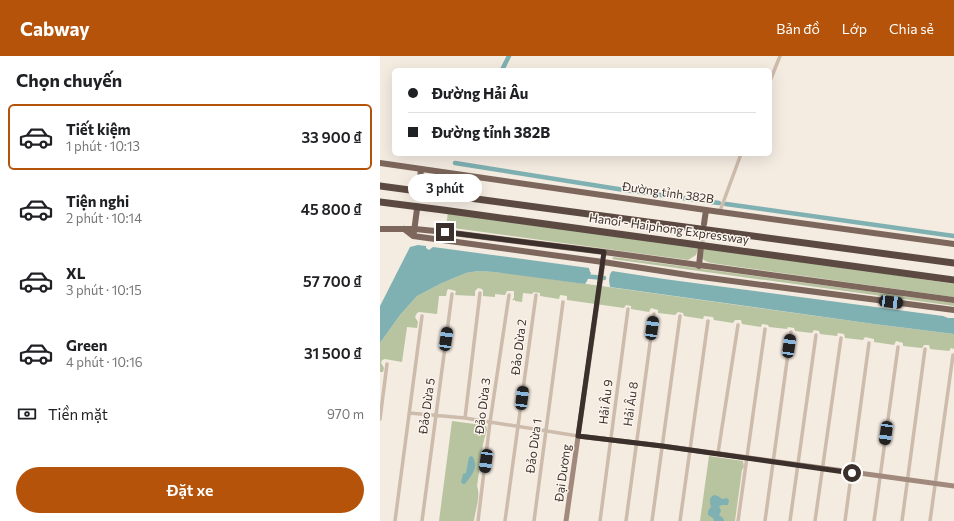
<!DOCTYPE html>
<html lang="vi">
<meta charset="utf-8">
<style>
body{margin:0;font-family:Commissioner,sans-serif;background:#f6f6f6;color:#202124;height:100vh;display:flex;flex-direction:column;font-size:15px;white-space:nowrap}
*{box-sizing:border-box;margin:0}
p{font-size:13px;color:#757577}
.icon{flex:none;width:22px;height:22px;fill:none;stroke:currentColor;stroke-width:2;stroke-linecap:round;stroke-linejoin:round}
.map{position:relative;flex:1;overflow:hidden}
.sheet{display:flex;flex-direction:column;background:#fff;width:380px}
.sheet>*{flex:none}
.top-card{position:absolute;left:12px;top:12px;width:380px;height:88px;border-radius:6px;box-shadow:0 4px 16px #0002;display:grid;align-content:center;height:88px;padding:0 16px;background:#fff}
.end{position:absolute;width:18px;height:18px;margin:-9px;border:5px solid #3b302b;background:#fff;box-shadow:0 0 0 2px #fff}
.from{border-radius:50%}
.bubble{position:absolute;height:28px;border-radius:14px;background:#fff;box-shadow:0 4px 16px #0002;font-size:13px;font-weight:600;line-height:28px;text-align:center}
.car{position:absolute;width:12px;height:24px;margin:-12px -6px;border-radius:5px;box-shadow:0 0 3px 1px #0007;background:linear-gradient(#222 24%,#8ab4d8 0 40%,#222 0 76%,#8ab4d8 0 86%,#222 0)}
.top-card b{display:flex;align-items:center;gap:14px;height:38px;font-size:15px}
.top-card b+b{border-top:1px solid #e0e0e0}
.top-card i{width:10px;height:10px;background:#202124}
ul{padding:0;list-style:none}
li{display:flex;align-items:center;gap:12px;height:66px;margin:0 8px 6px;padding:0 8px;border:2px solid transparent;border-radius:6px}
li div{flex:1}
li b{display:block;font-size:15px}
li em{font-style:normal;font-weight:600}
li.current{border-color:#b45309}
li>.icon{width:36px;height:36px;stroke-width:1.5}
h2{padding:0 16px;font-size:18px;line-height:48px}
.pay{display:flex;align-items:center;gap:10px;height:44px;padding:0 16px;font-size:15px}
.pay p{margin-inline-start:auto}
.button{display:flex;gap:8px;margin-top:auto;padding:8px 16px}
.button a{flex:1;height:46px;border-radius:24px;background:#b45309;color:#fff;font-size:16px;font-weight:600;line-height:46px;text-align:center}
header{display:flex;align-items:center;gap:24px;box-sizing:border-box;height:56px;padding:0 20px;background:#b45309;color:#fff}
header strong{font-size:19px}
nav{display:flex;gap:22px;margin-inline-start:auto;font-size:14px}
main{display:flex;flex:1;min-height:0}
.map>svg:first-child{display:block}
.green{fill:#b8c4a0}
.water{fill:#7fb0b2}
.pier{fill:#f4ebe1}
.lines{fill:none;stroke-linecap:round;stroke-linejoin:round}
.canal{stroke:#7fb0b2;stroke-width:4.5}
.primary-tunnel{stroke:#cfc6bd;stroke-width:6;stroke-dasharray:6 3;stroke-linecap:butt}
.street{stroke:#cdbbac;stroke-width:3.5}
.secondary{stroke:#a18a7d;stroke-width:5}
.primary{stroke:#7d675c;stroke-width:6}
.highway{stroke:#5c4a42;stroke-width:7}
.route{stroke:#3b302b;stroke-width:5}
.labels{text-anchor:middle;stroke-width:3;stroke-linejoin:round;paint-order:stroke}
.street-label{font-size:12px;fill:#3b302b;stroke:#fbf5ee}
</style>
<header>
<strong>Cabway</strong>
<nav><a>Bản đồ</a><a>Lớp</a><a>Chia sẻ</a></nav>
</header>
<main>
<section class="sheet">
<h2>Chọn chuyến</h2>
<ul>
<li class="current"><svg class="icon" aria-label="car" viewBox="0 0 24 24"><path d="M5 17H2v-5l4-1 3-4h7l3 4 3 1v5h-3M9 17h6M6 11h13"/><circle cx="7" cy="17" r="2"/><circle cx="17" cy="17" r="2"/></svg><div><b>Tiết kiệm</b><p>1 phút · 10:13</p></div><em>33 900 ₫</em></li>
<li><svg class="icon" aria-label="car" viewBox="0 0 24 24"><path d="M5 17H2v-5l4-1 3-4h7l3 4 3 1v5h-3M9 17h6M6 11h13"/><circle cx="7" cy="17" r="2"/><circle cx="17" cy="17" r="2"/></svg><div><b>Tiện nghi</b><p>2 phút · 10:14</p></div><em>45 800 ₫</em></li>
<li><svg class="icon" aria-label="car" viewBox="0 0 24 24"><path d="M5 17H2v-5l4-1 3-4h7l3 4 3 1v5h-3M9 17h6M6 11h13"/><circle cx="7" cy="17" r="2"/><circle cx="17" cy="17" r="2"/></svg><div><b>XL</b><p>3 phút · 10:15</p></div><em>57 700 ₫</em></li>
<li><svg class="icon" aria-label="car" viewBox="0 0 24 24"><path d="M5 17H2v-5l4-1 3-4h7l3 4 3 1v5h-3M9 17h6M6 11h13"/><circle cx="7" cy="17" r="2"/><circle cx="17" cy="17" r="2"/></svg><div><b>Green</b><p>4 phút · 10:16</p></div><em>31 500 ₫</em></li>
</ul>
<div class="pay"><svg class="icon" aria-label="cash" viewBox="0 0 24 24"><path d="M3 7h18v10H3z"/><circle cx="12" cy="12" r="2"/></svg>Tiền mặt<p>970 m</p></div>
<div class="button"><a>Đặt xe</a></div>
</section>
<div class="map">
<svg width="574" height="465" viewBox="0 0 574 465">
<rect width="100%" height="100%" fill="#f4ebe1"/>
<path class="green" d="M68,156L319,190L316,199L308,204L66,171Z
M323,190L574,228V241L331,207C320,204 322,201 323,190Z
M234,201L574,247V250L232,203Z
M98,215L128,217L494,268L574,278V293L571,292L569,295L550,293L549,289H544L542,292L523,290V287L516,285L514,289L494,286V283L485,281L483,284L465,282L464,278L458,277L457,280L440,278L439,275L434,274L432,277L415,275L414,272L408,271L407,273L389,271L388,269L382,268L381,271L362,268L361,264H355L353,267L334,264L333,261L324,260L323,263L304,260L303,257L298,256L295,259L278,257V254L271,252L269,256L251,253V250L246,249L244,252L187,244V240L180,239L179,243L160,240V237L154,236L152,238L143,237L142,246L135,245V244H132L134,242V235H127L125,239L115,238V241L103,240V235L102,233L98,232L95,235V240L75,239L76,235L68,233L67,235L66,240H59L57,258L39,256L37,257L35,261L38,266L37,272L27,271L22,306L5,303L2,304L1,307L4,312L3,316H0V287L20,259L37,240L62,227L86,217Z
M72,365L102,369L106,370L107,373L103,388L97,430C101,440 95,455 94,465H59Z
M329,400L363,405L364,411L362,414L355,465H320Z"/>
<path class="water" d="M38,189L46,190V192L49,194L53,191L209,212L210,216L229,219L232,215L284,223L563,260L568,262H574V278L494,268L230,231L229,224L209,220L207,225L205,228L114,216L98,215L86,217L62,227L37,240L20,259L0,287V250L30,191Z
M92,400C100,411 91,420 85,428H83L81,426L83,418L86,417L89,401Z
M334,439L338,440L342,443L347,442L349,444L348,449H342L339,450L341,455L339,459L343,462L344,465H334L333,462L328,459V455L331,451C330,446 328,442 334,439Z"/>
<path class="pier" d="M210,212L211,214L228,217L230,214L232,215L230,218L228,231L227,225L210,223L211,215Z"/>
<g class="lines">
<path class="canal" d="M122,14L129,0
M75,107L238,133L339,147
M346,148L574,180
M203,220L224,222"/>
<path class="primary-tunnel" d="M37,153L39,132
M321,190L324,170"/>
<path class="street" d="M390,25L400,0
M340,155L361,98
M29,357L85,362L198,380
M85,362L100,237
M0,363L7,308
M338,397L358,269
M15,465L42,260
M42,465L72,238
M98,465L110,366L129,239
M125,465L156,239
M154,465L183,246
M220,465L248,253
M246,465L274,258
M272,465L300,260
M300,465L328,265
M358,465L385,273
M385,465L411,276
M410,465L436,279
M435,465L461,282
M465,465L489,287
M494,465L518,291
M522,465L545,293
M550,465L573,299"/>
<path class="secondary" d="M198,380L282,390L574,430
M186,465L223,206"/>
<path class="primary" d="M0,107L326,154L574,188
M39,132L41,113
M324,168L326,154
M0,173H35L65,176L224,196L574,244
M24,173L33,180L223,206L314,220L574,254
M34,176L37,153
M319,210L321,190"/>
<path class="highway" d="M0,130L574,207
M0,146L63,154L574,224"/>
</g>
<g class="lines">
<path class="route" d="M65,176L224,196L198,380L282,390L472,417"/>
</g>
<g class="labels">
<g class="street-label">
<text transform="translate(288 137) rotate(8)" y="4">Đường tỉnh 382B</text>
<text transform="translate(289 173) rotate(8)" y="4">Hanoi - Haiphong Expressway</text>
<text transform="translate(139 291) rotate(-83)" y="4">Đảo Dừa 2</text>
<text transform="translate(226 346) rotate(-83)" y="4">Hải Âu 9</text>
<text transform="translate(251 348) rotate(-82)" y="4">Hải Âu 8</text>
<text transform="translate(47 350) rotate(-82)" y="4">Đảo Dừa 5</text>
<text transform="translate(103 350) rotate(-83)" y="4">Đảo Dừa 3</text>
<text transform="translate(154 390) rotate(-82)" y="4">Đảo Dừa 1</text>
<text transform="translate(183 417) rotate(-82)" y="4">Đại Dương</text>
</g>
</g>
</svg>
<i class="end from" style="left:472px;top:417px"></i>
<i class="end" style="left:65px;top:176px"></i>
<div class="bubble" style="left:28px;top:118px;width:74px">3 phút</div>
<i class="car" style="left:511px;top:246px;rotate:97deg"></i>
<i class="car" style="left:272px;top:272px;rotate:8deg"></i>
<i class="car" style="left:66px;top:283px;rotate:8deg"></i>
<i class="car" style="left:409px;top:290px;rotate:8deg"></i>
<i class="car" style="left:142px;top:342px;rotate:7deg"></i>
<i class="car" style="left:506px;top:377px;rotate:188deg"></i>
<i class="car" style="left:106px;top:405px;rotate:188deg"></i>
<div class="top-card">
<b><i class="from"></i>Đường Hải Âu</b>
<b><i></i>Đường tỉnh 382B</b>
</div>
</div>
</main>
